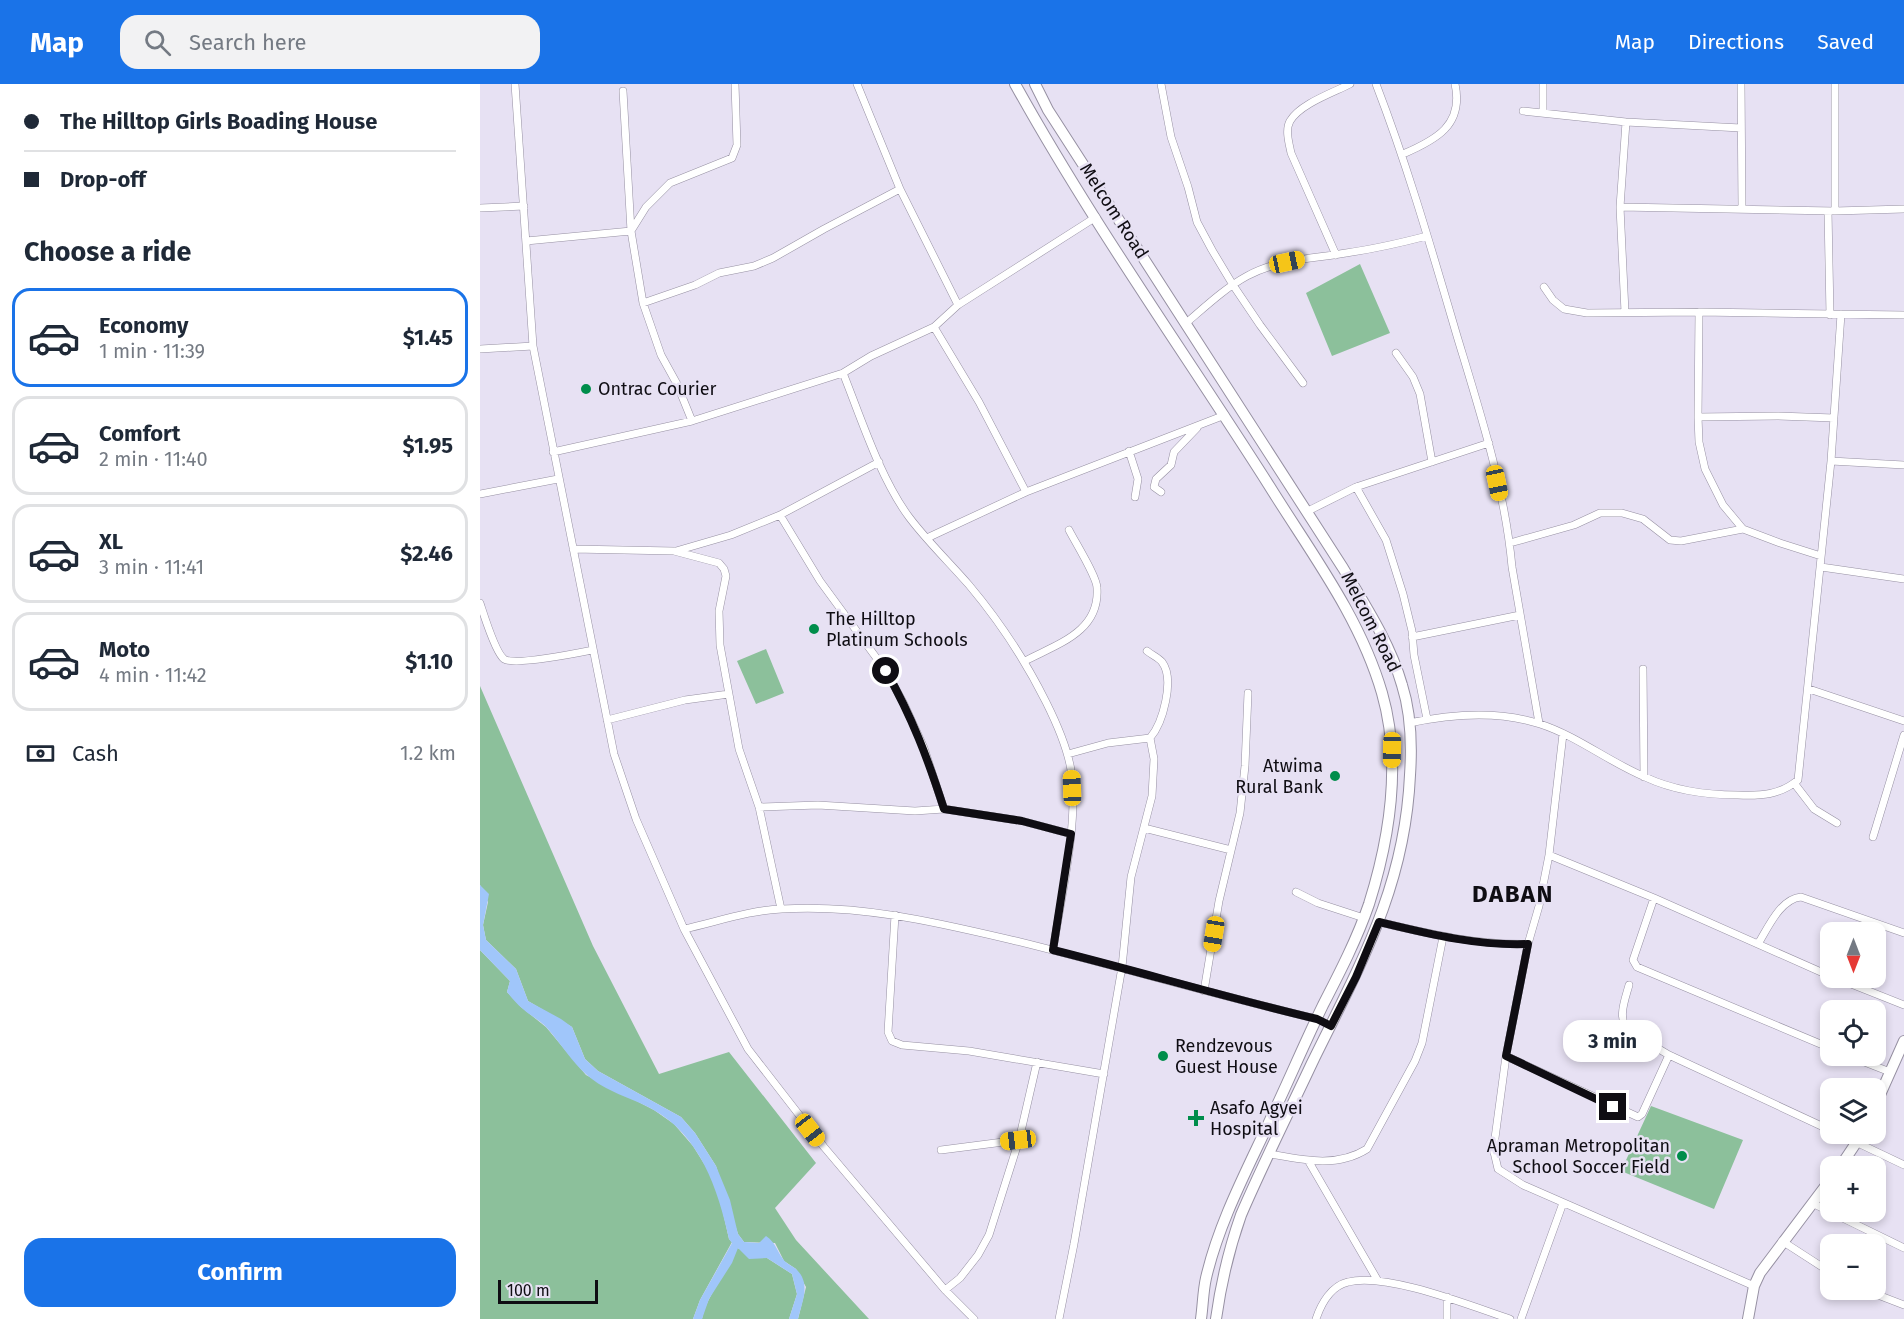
<!DOCTYPE html>
<meta charset="utf-8">
<style>
body{margin:0;font-family:"Fira Sans",sans-serif;background:#f2f2f3;color:#1f2937;height:100vh;display:flex;flex-direction:column;font-size:22px;white-space:nowrap}
*{box-sizing:border-box;margin:0}
p{font-size:20px;color:#747a83}
.icon{flex:none;width:33px;height:33px;fill:none;stroke:currentColor;stroke-width:2;stroke-linecap:round;stroke-linejoin:round}
.map{position:relative;flex:1;overflow:hidden}
.panel{display:flex;flex-direction:column;background:#fff;width:480px}
.panel>*{flex:none}
.guide{display:grid;align-content:center;height:132px;padding:0 24px;background:#fff}
.needle{width:39px;rotate:180deg}
.buttons{position:absolute;left:1340px;top:838px;display:grid;gap:12px}
.buttons a{display:grid;place-items:center;width:66px;height:66px;border-radius:12px;background:#fff;box-shadow:0 3px 9px #0003;font-size:30px}
.scale{position:absolute;left:18px;bottom:15px;width:100px;box-sizing:border-box;padding-left:6px;border:3px solid #0f0d13;border-top:0;font-size:16px;line-height:21px;white-space:nowrap;color:#0f0d13;-webkit-text-stroke:4px #e7e1f3;paint-order:stroke}
.end{position:absolute;width:27px;height:27px;margin:-14px;border:8px solid #0f0d13;background:#fff;box-shadow:0 0 0 3px #fff}
.from{border-radius:50%}
.bubble{position:absolute;height:42px;border-radius:18px;background:#fff;box-shadow:0 3px 9px #0003;font-size:20px;font-weight:700;line-height:42px;text-align:center}
.car{position:absolute;width:18px;height:36px;margin:-18px -9px;border-radius:8px;box-shadow:0 0 4px 2px #0007;background:linear-gradient(#f5c518 24%,#345 0 40%,#f5c518 0 76%,#345 0 86%,#f5c518 0)}
.guide b{display:flex;align-items:center;gap:21px;height:57px;font-size:22px}
.guide b+b{border-top:2px solid #e0e1e3}
.guide i{width:15px;height:15px;background:#1f2937}
ul{padding:0;list-style:none}
li{display:flex;align-items:center;gap:18px;height:99px;margin:0 12px 9px;padding:0 12px;border:3px solid #e0e1e3;border-radius:18px}
li div{flex:1}
li b{display:block;font-size:22px}
li em{font-style:normal;font-weight:700}
li.on{border-color:#1a73e8}
li>.icon{width:54px;height:54px;stroke-width:1.5}
h2{padding:0 24px;font-size:27px;line-height:72px}
.pay{display:flex;align-items:center;gap:15px;height:66px;padding:0 24px;font-size:22px}
.pay p{margin-inline-start:auto}
.primary-button{display:flex;gap:12px;margin-top:auto;padding:12px 24px}
.primary-button a{flex:1;height:69px;border-radius:18px;background:#1a73e8;color:#fff;font-size:24px;font-weight:700;line-height:69px;text-align:center}
header{display:flex;align-items:center;gap:36px;box-sizing:border-box;height:84px;padding:0 30px;background:#1a73e8;color:#fff}
header strong{font-size:28px}
nav{display:flex;gap:33px;margin-inline-start:auto;font-size:21px}
.search{width:420px;height:54px;background:#f2f2f3;display:flex;align-items:center;gap:15px;box-sizing:border-box;padding:0 21px;border-radius:18px;color:#747a83;font-size:22px}
main{display:flex;flex:1;min-height:0}
.map>svg:first-child{display:block}
.green{fill:#8cc09b}
.water{fill:#a0c6fa}
.lines{fill:none;stroke-linecap:round;stroke-linejoin:round}
.street-casing{stroke:#9690a2;stroke-width:8}
.secondary-casing{stroke:#9690a2;stroke-width:12}
.street{stroke:#fff;stroke-width:7}
.secondary{stroke:#fff;stroke-width:10}
.route{stroke:#0f0d13;stroke-width:8}
.poi-dot{fill:#008d4b;stroke:#e7e1f3;stroke-width:2}
.labels{text-anchor:middle;stroke-width:5;stroke-linejoin:round;paint-order:stroke}
.street-label{font-size:18px;fill:#0f0d13;stroke:#e7e1f3}
.poi-label{font-size:18px;fill:#0f0d13;stroke:#e7e1f3;text-anchor:start}
.district-label{font-size:24px;font-weight:bold;letter-spacing:1.5px;fill:#0f0d13;stroke:#e7e1f3}
</style>
<header>
<strong>Map</strong>
<div class="search"><svg class="icon" aria-label="search" viewBox="0 0 24 24"><circle cx="10" cy="10" r="6"/><path d="M15 15l6 6"/></svg>Search here</div>
<nav><a>Map</a><a>Directions</a><a>Saved</a></nav>
</header>
<main>
<section class="panel">
<div class="guide">
<b><i class="from"></i>The Hilltop Girls Boading House</b>
<b><i></i>Drop-off</b>
</div>
<h2>Choose a ride</h2>
<ul>
<li class="on"><svg class="icon" aria-label="car" viewBox="0 0 24 24"><path d="M5 17H2v-5l4-1 3-4h7l3 4 3 1v5h-3M9 17h6M6 11h13"/><circle cx="7" cy="17" r="2"/><circle cx="17" cy="17" r="2"/></svg><div><b>Economy</b><p>1 min · 11:39</p></div><em>$1.45</em></li>
<li><svg class="icon" aria-label="car" viewBox="0 0 24 24"><path d="M5 17H2v-5l4-1 3-4h7l3 4 3 1v5h-3M9 17h6M6 11h13"/><circle cx="7" cy="17" r="2"/><circle cx="17" cy="17" r="2"/></svg><div><b>Comfort</b><p>2 min · 11:40</p></div><em>$1.95</em></li>
<li><svg class="icon" aria-label="car" viewBox="0 0 24 24"><path d="M5 17H2v-5l4-1 3-4h7l3 4 3 1v5h-3M9 17h6M6 11h13"/><circle cx="7" cy="17" r="2"/><circle cx="17" cy="17" r="2"/></svg><div><b>XL</b><p>3 min · 11:41</p></div><em>$2.46</em></li>
<li><svg class="icon" aria-label="car" viewBox="0 0 24 24"><path d="M5 17H2v-5l4-1 3-4h7l3 4 3 1v5h-3M9 17h6M6 11h13"/><circle cx="7" cy="17" r="2"/><circle cx="17" cy="17" r="2"/></svg><div><b>Moto</b><p>4 min · 11:42</p></div><em>$1.10</em></li>
</ul>
<div class="pay"><svg class="icon" aria-label="cash" viewBox="0 0 24 24"><path d="M3 7h18v10H3z"/><circle cx="12" cy="12" r="2"/></svg>Cash<p>1.2 km</p></div>
<div class="primary-button"><a>Confirm</a></div>
</section>
<div class="map">
<svg width="1424" height="1235" viewBox="0 0 1424 1235">
<rect width="100%" height="100%" fill="#e7e1f3"/>
<path class="green" d="M880,180L910,249L852,272L826,209Z
M286,565L304,609L276,620L257,577Z
M0,602L113,862L179,990L249,968L336,1079L295,1124L316,1156L389,1235H318L326,1203L316,1185L304,1177L295,1159L264,1158L258,1150L236,1082L215,1049L201,1033L118,987L105,975L92,943L48,917L36,885L6,856L3,841L8,818L0,801Z
M0,866L30,897L27,908L41,923L66,943L106,991L174,1026L194,1040L213,1062L228,1086L239,1111L249,1155L252,1158L220,1216L213,1235H0Z
M1171,1022L1263,1056L1234,1125L1141,1087Z
M257,1164L287,1174L312,1190L317,1210L309,1235H222C226,1212 248,1188 257,1164Z"/>
<path class="water" d="M0,801L9,810L3,841L6,856L36,885L48,917L81,935L92,943L105,975L118,987L201,1033L215,1049L236,1082L250,1116L258,1150L264,1158L279,1159L286,1152C296,1159 296,1165 303,1175C306,1180 313,1182 317,1186C331,1200 322,1218 318,1235H309L317,1210L312,1190L287,1174L269,1175L258,1164L252,1179L229,1215L222,1235H213L220,1216L252,1159L249,1155C238,1105 220,1051 172,1025C150,1013 126,1008 107,991C92,978 81,960 68,945C61,937 51,932 43,925C37,920 32,914 27,908L30,897L0,866Z"/>
<g class="lines">
<g class="street-casing">
<path id="street" d="M35,0L53,262L134,670L156,735L204,845L268,965L344,1063L465,1206L494,1235
M377,0L420,105L478,221
M681,0L691,53L708,103L717,138L732,166L753,201L780,241L823,299
M896,0C928,83 952,167 977,252C1000,328 1025,405 1032,483L1059,639
M1063,0V29
M1261,0L1262,124
M143,7L151,147L163,219L181,271L197,300L212,337
M1043,27L1146,38L1261,44
M923,70C956,56 984,41 975,0
M1140,123L1355,127L1424,125
M0,124L44,122
M1348,127L1350,231
M1355,127V0
M46,157L151,147L166,123L190,99L252,74L257,61L255,0
M856,171L811,69C809,59 805,46 810,37C820,20 852,9 870,0
M1064,203L1073,216L1084,225L1107,229L1219,228L1424,231
M163,219L215,201L239,189L274,182L293,174L344,145L420,105
M1145,228L1140,123L1146,38
M1219,228L1218,333L1219,358L1225,385L1243,421L1263,445L1300,459L1341,472
M705,240C725,223 745,204 767,192C798,175 832,175 866,169C894,165 920,159 947,152
M454,243L499,318L546,408
M0,265L53,262
M916,269L933,293L940,310L952,378
M363,289C381,334 400,394 429,433C447,457 469,478 489,501C521,539 544,574 566,618C577,640 587,662 591,686C599,738 581,813 573,866
M1218,333L1298,332L1354,334
M649,367L658,395L655,413
M73,368L212,337L363,289L391,272L454,243L478,221L616,133
M1351,377L1424,381
M876,403L906,456L923,510L932,547L934,571L947,635
M681,408L674,403L676,395L691,381L694,368L717,344
M0,410L78,395
M826,428L876,403L1009,359
M300,431L340,497L406,587L424,620L444,664L464,725
M447,454L546,408L745,331
M1030,459L1094,441L1120,429H1142L1163,435L1190,456L1201,457L1263,445
M93,465L194,467L239,479L244,485L246,492L239,527L240,561L259,665L279,723L301,825
M196,467L251,451L300,431L399,378
M1341,483L1424,495
M0,519C4,531 15,568 24,575C34,582 98,569 113,566
M932,553L1040,531
M545,577C577,560 620,548 617,504C617,493 595,458 589,446
M1163,585L1164,693
M1329,605L1424,637
M127,636L205,616L249,610
M929,639C971,630 1018,626 1060,640C1097,652 1129,678 1165,693C1195,707 1226,711 1258,711C1281,712 1300,711 1318,696L1351,377L1361,230
M1083,650L1069,771L1059,822L1048,860L1026,972L1015,1054L1014,1068L1018,1085L1043,1101L1274,1202
M588,670L628,659L670,654C683,639 695,595 682,578C679,574 672,571 667,567
M1314,699L1334,725L1357,739
M279,723L338,721L435,727L464,725L542,737L591,750
M664,744L751,766
M1393,753L1424,651
M1069,771L1174,814L1350,892
M816,808L838,819L884,834
M1174,814L1153,876L1157,883L1350,964
M415,831L408,948L412,957L422,961L489,967L624,990
M899,838C949,850 997,861 1048,860
M204,845C236,838 270,826 302,825C382,820 459,839 536,857C637,882 736,911 837,935
M1278,860C1288,844 1300,815 1321,813L1424,849
M1356,894L1424,921
M1149,901C1145,916 1136,936 1150,948L1189,971L1350,1046
M724,907L739,817L760,729L765,682L768,609
M1026,972L1158,1033L1162,1030L1189,971
M1369,972L1410,988
M1359,1050L1424,1081
M461,1066L539,1056
M790,1070C823,1076 857,1084 887,1065L935,977L942,959L963,853
M829,1078L898,1197
M1332,1119L1424,1164
M1302,1157L1350,1188
M465,1206L480,1194L498,1171L509,1151L539,1056L557,978
M1385,1206L1424,1221
M579,1235L594,1160L642,883L651,793L672,712L674,675L670,654
M836,1235C841,1220 851,1202 868,1198C906,1188 991,1222 1030,1235
M967,1235V1213
M1041,1235L1083,1119"/>
</g>
<g class="secondary-casing">
<path id="secondary" d="M535,0C612,139 705,269 790,403C831,469 880,533 902,609C922,678 910,753 889,820C877,855 860,888 843,921C825,958 809,996 791,1034C767,1086 739,1138 726,1194C723,1207 723,1221 721,1235
M555,0L568,26L863,484C885,521 910,559 922,601C931,629 932,661 930,691C925,803 880,881 832,979C808,1030 783,1080 761,1131C749,1165 741,1199 736,1235
M1395,1022L1424,957
M1360,1083L1382,1050
M1268,1235L1274,1202L1280,1189L1350,1096"/>
</g>
<use href="#street" class="street"/>
<use href="#secondary" class="secondary"/>
</g>
<g class="lines">
<path class="route" d="M406,587C432,633 448,675 464,725L542,737L591,750L573,866C661,888 748,914 837,935L851,942L876,893L899,838C949,850 997,862 1048,860L1026,972L1133,1023"/>
</g>
<g class="poi-dot">
<circle cx="106" cy="305" r="6"/>
<circle cx="334" cy="545" r="6"/>
<circle cx="855" cy="692" r="6"/>
<circle cx="683" cy="972" r="6"/>
<path d="M713 1025h6v6h6v6h-6v6h-6v-6h-6v-6h6z"/>
<circle cx="1202" cy="1072" r="6"/>
</g>
<g class="labels">
<g class="street-label">
<text transform="translate(634 127) rotate(57)" y="6">Melcom Road</text>
<text transform="translate(891 538) rotate(63)" y="6">Melcom Road</text>
</g>
<g class="poi-label">
<text x="118" y="311">Ontrac Courier</text>
<text x="346" y="541">The Hilltop<tspan x="346" dy="21">Platinum Schools</tspan></text>
<text x="843" y="688" text-anchor="end">Atwima<tspan x="843" dy="21">Rural Bank</tspan></text>
<text x="695" y="968">Rendzevous<tspan x="695" dy="21">Guest House</tspan></text>
<text x="730" y="1030">Asafo Agyei<tspan x="730" dy="21">Hospital</tspan></text>
<text x="1190" y="1068" text-anchor="end">Apraman Metropolitan<tspan x="1190" dy="21">School Soccer Field</tspan></text>
</g>
<g class="district-label">
<text x="1033" y="818">DABAN</text>
</g>
</g>
</svg>
<div class="buttons">
<a><svg class="needle" viewBox="-14 -14 28 28"><path d="M0-13l5 13h-10z" fill="#e53935"/><path d="M0 13l5-13h-10z" fill="#747a83"/></svg></a>
<a><svg class="icon" aria-label="locate" viewBox="0 0 24 24"><circle cx="12" cy="12" r="6"/><path d="M12 2v4M12 18v4M2 12h4M18 12h4"/></svg></a>
<a><svg class="icon" aria-label="layers" viewBox="0 0 24 24"><path d="M12 4l9 5-9 5-9-5zM3 14l9 5 9-5"/></svg></a>
<a>+</a>
<a>−</a>
</div>
<div class="scale">100 m</div>
<i class="end from" style="left:406px;top:587px"></i>
<i class="end" style="left:1133px;top:1023px"></i>
<div class="bubble" style="left:1083px;top:936px;width:99px">3 min</div>
<i class="car" style="left:807px;top:178px;rotate:78deg"></i>
<i class="car" style="left:1017px;top:399px;rotate:168deg"></i>
<i class="car" style="left:912px;top:666px;rotate:181deg"></i>
<i class="car" style="left:592px;top:704px;rotate:358deg"></i>
<i class="car" style="left:734px;top:850px;rotate:189deg"></i>
<i class="car" style="left:330px;top:1046px;rotate:142deg"></i>
<i class="car" style="left:538px;top:1056px;rotate:263deg"></i>
</div>
</main>
